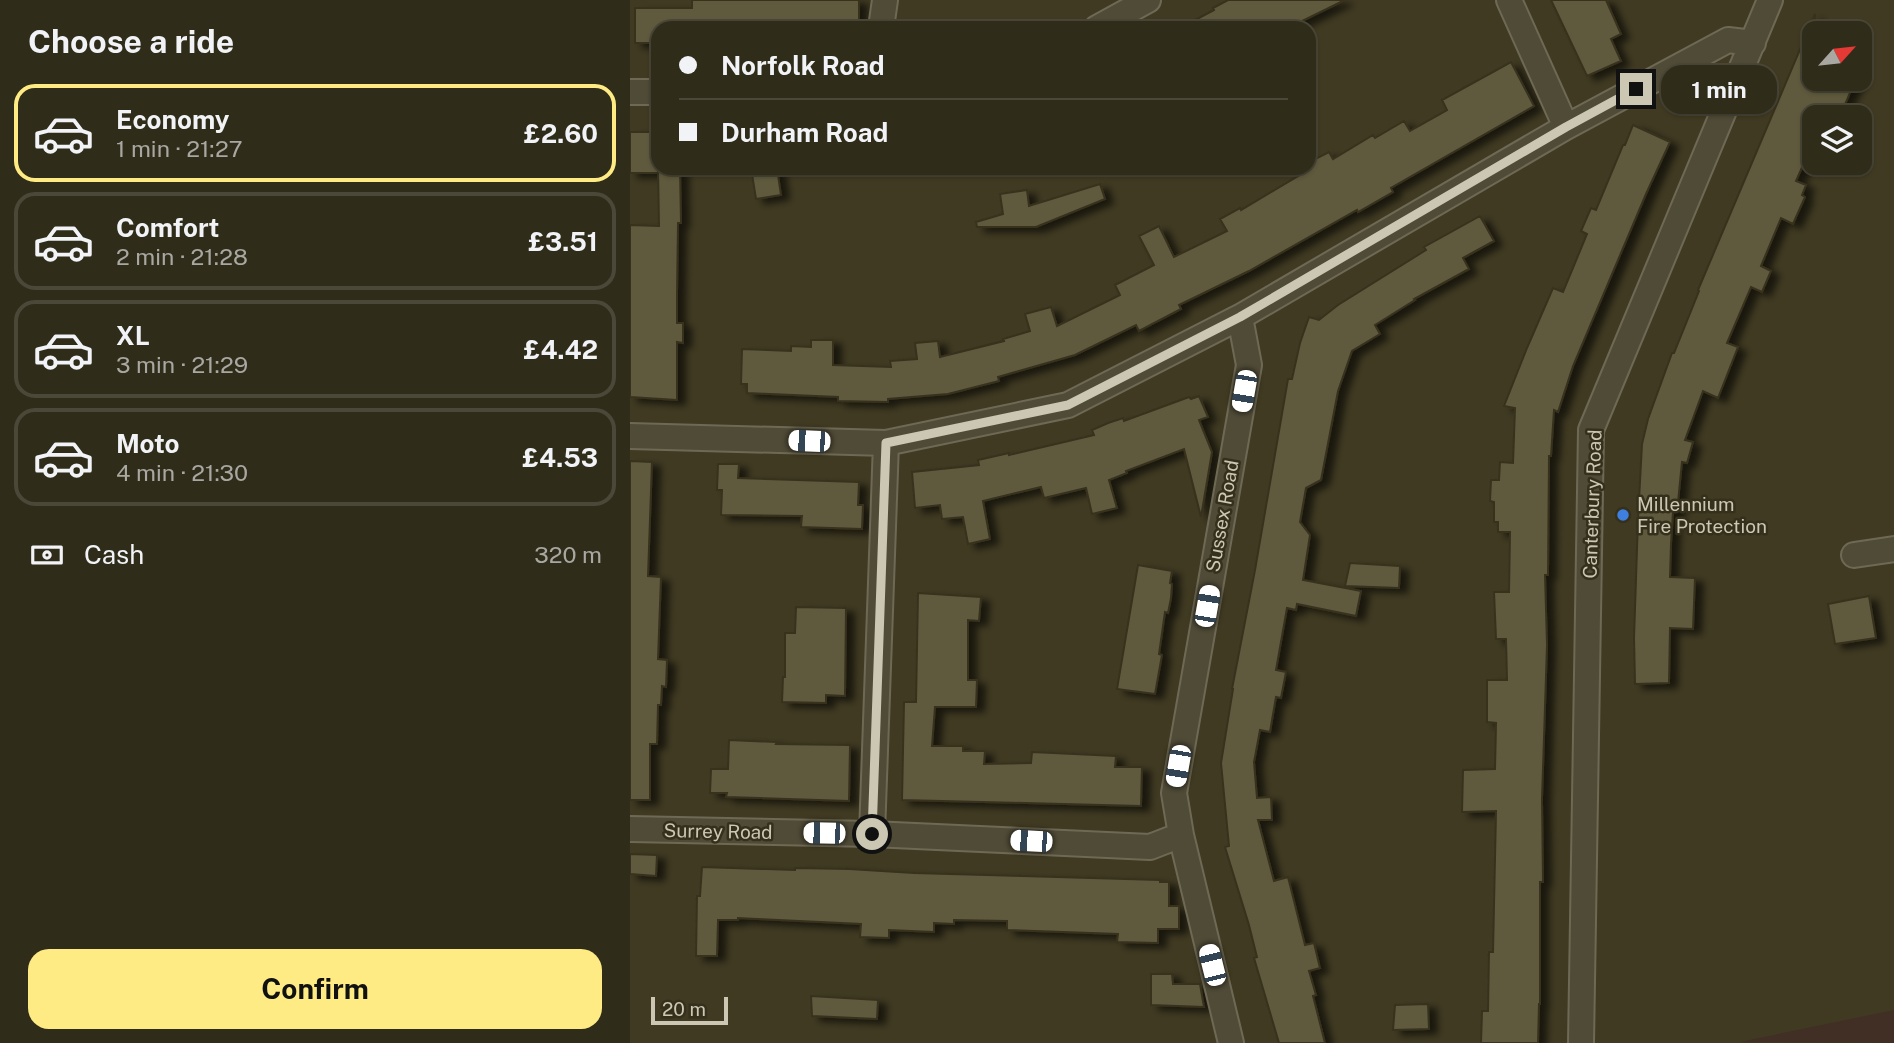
<!DOCTYPE html>
<meta charset="utf-8">
<style>
body{margin:0;font-family:"Public Sans",sans-serif;background:#3c3827;color:#f1f3f6;height:100vh;display:flex;flex-direction:column;font-size:26px;white-space:nowrap}
*{box-sizing:border-box;margin:0}
p{font-size:23px;color:#a8a7a2}
.icon{flex:none;width:38px;height:38px;fill:none;stroke:currentColor;stroke-width:2;stroke-linecap:round;stroke-linejoin:round}
.map{position:relative;flex:1;overflow:hidden}
.details{display:flex;flex-direction:column;background:#302c1a;width:630px}
.details>*{flex:none}
.top-card{position:absolute;left:21px;top:21px;width:665px;height:154px;border-radius:21px;box-shadow:0 2px 5px #0004,0 0 0 2px #4b4839;display:grid;align-content:center;height:154px;padding:0 28px;background:#302c1a}
.needle{width:46px;rotate:63deg}
.controls{position:absolute;left:1172px;top:21px;display:grid;gap:14px}
.controls a{display:grid;place-items:center;width:70px;height:70px;border-radius:14px;background:#302c1a;box-shadow:0 2px 5px #0004,0 0 0 2px #4b4839;font-size:35px}
.scale{position:absolute;left:21px;bottom:18px;width:77px;box-sizing:border-box;padding-left:7px;border:4px solid #cbc7b3;border-top:0;font-size:19px;line-height:24px;white-space:nowrap;color:#cbc7b3;-webkit-text-stroke:5px #35301c;paint-order:stroke}
.end{position:absolute;width:32px;height:32px;margin:-16px;border:9px solid #cbc7b3;background:#111;box-shadow:0 0 0 4px #111}
.from{border-radius:50%}
.bubble{position:absolute;height:49px;border-radius:21px;background:#302c1a;box-shadow:0 2px 5px #0004,0 0 0 2px #4b4839;font-size:23px;font-weight:700;line-height:49px;text-align:center}
.car{position:absolute;width:21px;height:42px;margin:-21px -10px;border-radius:9px;box-shadow:0 0 5px 2px #0007;background:linear-gradient(#fff 24%,#345 0 40%,#fff 0 76%,#345 0 86%,#fff 0)}
.top-card b{display:flex;align-items:center;gap:24px;height:66px;font-size:26px}
.top-card b+b{border-top:2px solid #4b4839}
.top-card i{width:18px;height:18px;background:#f1f3f6}
ul{padding:0;list-style:none}
li{display:flex;align-items:center;gap:21px;height:98px;margin:0 14px 10px;padding:0 14px;border:4px solid #4b4839;border-radius:21px}
li div{flex:1}
li b{display:block;font-size:26px}
li em{font-style:normal;font-weight:700}
li.on{border-color:#ffeb83}
li>.icon{width:63px;height:63px;stroke-width:1.5}
h2{padding:0 28px;font-size:32px;line-height:84px}
.pay{display:flex;align-items:center;gap:18px;height:77px;padding:0 28px;font-size:26px}
.pay p{margin-inline-start:auto}
.action{display:flex;gap:14px;margin-top:auto;padding:14px 28px}
.action a{flex:1;height:80px;border-radius:21px;background:#ffeb83;color:#111;font-size:28px;font-weight:700;line-height:80px;text-align:center}
main{display:flex;flex:1;min-height:0}
.map>svg:first-child{display:block}
.green{fill:#412e24}
.building{fill:#5f5a3e;stroke:#37321e;stroke-width:2;filter:url(#shadow)}
.lines{fill:none;stroke-linecap:round;stroke-linejoin:round}
.street-casing{stroke:#6e6955;stroke-width:28}
.street{stroke:#504b37;stroke-width:24}
.route{stroke:#cbc7b3;stroke-width:9}
.shop-dot{fill:#3f7fe0;stroke:#35301c;stroke-width:2.5}
.labels{text-anchor:middle;stroke-width:5;stroke-linejoin:round;paint-order:stroke}
.street-label{font-size:19px;fill:#cbc7b3;stroke:#35301c}
.poi-label{font-size:19px;fill:#cbc7b3;stroke:#35301c;text-anchor:start}
</style>
<main>
<section class="details">
<h2>Choose a ride</h2>
<ul>
<li class="on"><svg class="icon" aria-label="car" viewBox="0 0 24 24"><path d="M5 17H2v-5l4-1 3-4h7l3 4 3 1v5h-3M9 17h6M6 11h13"/><circle cx="7" cy="17" r="2"/><circle cx="17" cy="17" r="2"/></svg><div><b>Economy</b><p>1 min · 21:27</p></div><em>£2.60</em></li>
<li><svg class="icon" aria-label="car" viewBox="0 0 24 24"><path d="M5 17H2v-5l4-1 3-4h7l3 4 3 1v5h-3M9 17h6M6 11h13"/><circle cx="7" cy="17" r="2"/><circle cx="17" cy="17" r="2"/></svg><div><b>Comfort</b><p>2 min · 21:28</p></div><em>£3.51</em></li>
<li><svg class="icon" aria-label="car" viewBox="0 0 24 24"><path d="M5 17H2v-5l4-1 3-4h7l3 4 3 1v5h-3M9 17h6M6 11h13"/><circle cx="7" cy="17" r="2"/><circle cx="17" cy="17" r="2"/></svg><div><b>XL</b><p>3 min · 21:29</p></div><em>£4.42</em></li>
<li><svg class="icon" aria-label="car" viewBox="0 0 24 24"><path d="M5 17H2v-5l4-1 3-4h7l3 4 3 1v5h-3M9 17h6M6 11h13"/><circle cx="7" cy="17" r="2"/><circle cx="17" cy="17" r="2"/></svg><div><b>Moto</b><p>4 min · 21:30</p></div><em>£4.53</em></li>
</ul>
<div class="pay"><svg class="icon" aria-label="cash" viewBox="0 0 24 24"><path d="M3 7h18v10H3z"/><circle cx="12" cy="12" r="2"/></svg>Cash<p>320 m</p></div>
<div class="action"><a>Confirm</a></div>
</section>
<div class="map">
<svg width="1264" height="1043" viewBox="0 0 1264 1043">
<defs>
<filter id="shadow"><feDropShadow dx="8" dy="4.5" stdDeviation="3.5" flood-color="#0009"/></filter>
</defs>
<rect width="100%" height="100%" fill="#403a22"/>
<path class="green" d="M1264,1010V1043L1110,1042Z"/>
<path class="building" d="M62,0H229V27L28,28V43H5V8H62Z
M598,0H715L658,28H550L584,10L583,8Z
M921,0H976L991,34L981,39L991,61L957,76Z
M1185,14V79H1226L1210,116L1196,110L1193,117H1185V138L1166,181L1176,185L1172,195L1175,197L1163,224L1151,218L1131,266L1141,271L1132,292L1121,287L1097,343L1108,347L1088,398L1073,391L1055,440L1063,442L1057,463L1052,462L1047,512H1043L1041,544L1040,577L1065,578L1063,629L1040,628L1039,683L1005,684L1004,638L1008,519L1012,444L1018,419L1042,353H1044L1069,291L1068,290Z
M881,62L904,106L761,188L763,192L728,212L727,210L619,271L549,305L551,309L509,331L506,325L445,355L368,377L369,381L318,394L258,399V402L208,401V397L117,393V384H111L112,349L161,351V346L181,347V340H203V365L261,367L260,361L287,359L285,343L308,341L310,357L374,341L373,339L400,331L395,314L421,307L427,326L490,295L485,285L524,265L509,236L529,226L544,257L597,231L590,219L610,208L611,210L668,176L665,170L668,168H679V162L699,152L703,159L743,135L745,138L774,121L780,131L817,110L812,100Z
M1003,125L1040,142L1016,194L943,366L928,412L924,410L921,456H919L918,575H915L917,645L912,799L913,882H910V1004H909L908,1043H851L852,1011H858L859,952H863L866,811L832,812L833,770L865,769L866,723L857,722V680H877L876,639H866L864,592H879L880,532H868V522H864V502L860,501L861,480H869L870,462L883,463L885,408L874,406L897,348L923,288L933,292L957,234L951,231L961,208L966,210L993,145H995Z
M0,132H28V173H0Z
M28,168H50L51,223H48L47,295V323H53V343L47,342V400L0,397V225L29,226Z
M121,168H147L151,195L126,199Z
M470,184L475,199L406,227H347L346,222L373,214L370,194L397,190L399,206Z
M850,216L864,241L833,258L839,269L784,299L785,300L745,325L750,334L722,351L708,391L691,480L676,488L670,522L680,535L673,580L731,591L726,616L667,604L666,610L657,608L646,670L656,672L651,698L646,697L640,732L630,730L624,762L627,798L641,797L642,820H628L644,881L658,877L675,945L684,943L690,968L679,971L686,995L683,996L695,1043H649L624,958L627,957L619,925L595,847L599,846L591,763L603,689H602L625,570L658,379H662L670,343L679,317L689,320L708,305L796,250L794,247Z
M569,396L578,417L569,420L582,452L571,517L554,449L496,471L497,473L479,480L487,508L462,514L456,488L414,498L411,487L353,501L360,539L338,544L333,517L312,519L310,505L285,508L282,472L349,465L348,460L379,453V455L464,435L462,430L478,423L493,418L494,421L559,397L561,399Z
M0,461L22,462L18,576L31,577L28,659L37,660L36,687L32,686L31,705H28L27,744H20V800H0Z
M88,464H109L108,478L229,482L228,505H233L232,529L171,527L172,516L91,515L92,490H87Z
M720,563L770,566L769,588L715,586Z
M508,565L542,571L540,583L542,584L541,598L538,613L535,612L529,654L532,655L525,694L487,689Z
M288,593L351,597L349,621L338,620V680H347L346,707H305L302,746H333V751H355L354,764L401,763L402,752L486,756L485,767H512L511,806L272,800L274,702H286Z
M1239,596L1246,638L1205,644L1198,604Z
M166,607L216,608L215,696L196,695V703L152,702L153,677H155V633H165Z
M99,740L147,742L146,744L220,745L219,801L96,797L97,793H80L81,769H98Z
M0,854L27,855L26,876L0,874Z
M72,867L165,870V868L219,869L284,873L530,880V882H539V906H549V929H528V943L487,942L488,934L377,930V921L324,920V924L304,923V932L259,930V938L230,937L231,924L108,918V920H88L87,956H66L67,896H70Z
M521,974H542L543,984H570L574,1007L521,1005Z
M181,996L248,1000L247,1019L182,1016Z
M798,1004L799,1029L763,1030L765,1005Z"/>
<g class="lines">
<g class="street-casing">
<path id="street" d="M879,0L936,127
M251,28L255,0
M467,28L518,0
M0,92H28
M0,436L256,443L438,405L610,317L936,127L1098,40L1123,43
M1224,555L1264,549
M0,829L242,834L520,847L551,835
M242,834L256,443
M601,1043L551,835L544,793L619,365L610,317
M951,1043L961,430L1140,0"/>
</g>
<use href="#street" class="street"/>
</g>
<g class="lines">
<path class="route" d="M242,834L256,443L438,405L610,317L936,127L1006,89"/>
</g>
<circle class="shop-dot" cx="993" cy="515" r="7"/>
<g class="labels">
<g class="street-label">
<text transform="translate(962 504) rotate(-88)" y="7">Canterbury Road</text>
<text transform="translate(592 516) rotate(-80)" y="7">Sussex Road</text>
<text transform="translate(88 831) rotate(1)" y="7">Surrey Road</text>
</g>
<g class="poi-label">
<text x="1007" y="511">Millennium<tspan x="1007" dy="22">Fire Protection</tspan></text>
</g>
</g>
</svg>
<div class="controls">
<a><svg class="needle" viewBox="-14 -14 28 28"><path d="M0-13l5 13h-10z" fill="#e53935"/><path d="M0 13l5-13h-10z" fill="#a8a7a2"/></svg></a>
<a><svg class="icon" aria-label="layers" viewBox="0 0 24 24"><path d="M12 4l9 5-9 5-9-5zM3 14l9 5 9-5"/></svg></a>
</div>
<div class="scale">20 m</div>
<i class="end from" style="left:242px;top:834px"></i>
<i class="end" style="left:1006px;top:89px"></i>
<div class="bubble" style="left:1031px;top:65px;width:116px">1 min</div>
<i class="car" style="left:614px;top:391px;rotate:190deg"></i>
<i class="car" style="left:179px;top:441px;rotate:272deg"></i>
<i class="car" style="left:577px;top:606px;rotate:10deg"></i>
<i class="car" style="left:548px;top:766px;rotate:190deg"></i>
<i class="car" style="left:194px;top:833px;rotate:271deg"></i>
<i class="car" style="left:401px;top:841px;rotate:273deg"></i>
<i class="car" style="left:582px;top:965px;rotate:346deg"></i>
<div class="top-card">
<b><i class="from"></i>Norfolk Road</b>
<b><i></i>Durham Road</b>
</div>
</div>
</main>
